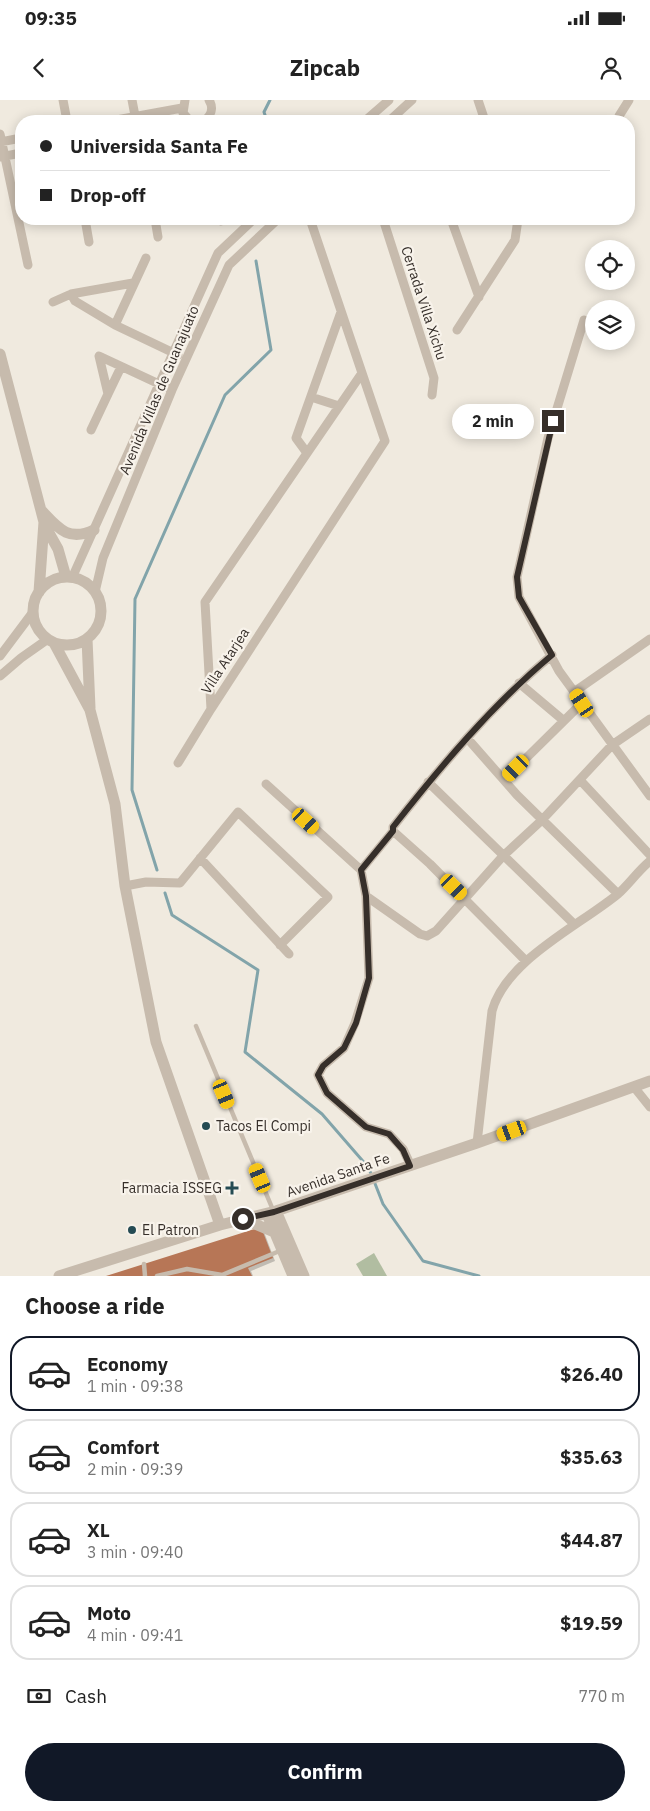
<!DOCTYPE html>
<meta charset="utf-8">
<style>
body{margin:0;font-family:"IBM Plex Sans",sans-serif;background:#f2f2f2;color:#222;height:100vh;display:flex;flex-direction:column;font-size:19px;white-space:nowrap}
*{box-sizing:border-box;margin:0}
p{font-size:16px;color:#767676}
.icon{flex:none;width:28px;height:28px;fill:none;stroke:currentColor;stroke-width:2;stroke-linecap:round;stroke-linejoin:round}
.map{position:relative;height:1176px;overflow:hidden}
.drawer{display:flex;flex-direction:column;background:#fff;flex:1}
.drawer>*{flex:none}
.hud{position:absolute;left:15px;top:15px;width:620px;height:110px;border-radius:20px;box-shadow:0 2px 12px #0003;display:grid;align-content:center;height:110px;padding:0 25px;background:#fff}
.tools{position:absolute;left:585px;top:140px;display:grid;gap:10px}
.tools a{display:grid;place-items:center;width:50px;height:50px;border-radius:50%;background:#fff;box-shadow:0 2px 12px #0003;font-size:25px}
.end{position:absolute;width:22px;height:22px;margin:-11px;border:6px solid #362f2a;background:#fff;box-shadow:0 0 0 2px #fff}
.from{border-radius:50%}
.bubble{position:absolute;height:35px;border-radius:18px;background:#fff;box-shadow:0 2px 12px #0003;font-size:16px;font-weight:800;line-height:35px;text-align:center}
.car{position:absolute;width:15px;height:30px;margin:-15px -8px;border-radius:6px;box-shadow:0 0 4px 1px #0007;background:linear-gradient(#f5c518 24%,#345 0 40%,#f5c518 0 76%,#345 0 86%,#f5c518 0)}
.hud b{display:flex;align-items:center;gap:18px;height:48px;font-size:19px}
.hud b+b{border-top:1px solid #e0e0e0}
.hud i{width:12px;height:12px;background:#222}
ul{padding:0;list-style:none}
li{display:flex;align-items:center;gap:15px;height:75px;margin:0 10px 8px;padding:0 15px;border:2px solid #e0e0e0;border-radius:20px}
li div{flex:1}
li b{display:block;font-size:19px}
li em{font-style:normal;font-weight:800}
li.active{border-color:#111827}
li>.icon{width:45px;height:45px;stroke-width:1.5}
h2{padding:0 25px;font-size:22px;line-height:60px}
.pay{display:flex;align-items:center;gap:12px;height:55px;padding:0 25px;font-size:19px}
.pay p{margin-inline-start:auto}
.primary-button{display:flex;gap:10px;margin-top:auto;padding:10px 25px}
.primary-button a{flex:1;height:58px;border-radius:30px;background:#111827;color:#fff;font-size:20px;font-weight:800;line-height:58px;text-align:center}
.status{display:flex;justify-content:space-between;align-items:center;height:35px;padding:0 25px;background:#fff;direction:ltr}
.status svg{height:14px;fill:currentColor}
header{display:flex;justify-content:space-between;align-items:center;height:65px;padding:0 25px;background:#fff;font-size:22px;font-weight:800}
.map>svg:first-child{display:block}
.green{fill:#b1bda1}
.shadow{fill:#0003}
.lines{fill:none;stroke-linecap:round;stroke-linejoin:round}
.stream{stroke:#82a4aa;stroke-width:3}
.building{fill:#b77656}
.service{stroke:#c7bbad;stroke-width:4.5}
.minor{stroke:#c7bbad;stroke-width:9}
.tertiary{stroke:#c7bbad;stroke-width:11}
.route{stroke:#362f2a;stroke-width:6}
.poi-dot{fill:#254b53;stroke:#f8f3eb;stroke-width:2}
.labels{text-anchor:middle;stroke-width:4.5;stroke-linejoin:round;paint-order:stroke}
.street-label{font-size:14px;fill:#362f2a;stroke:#f8f3eb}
.poi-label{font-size:14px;fill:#362f2a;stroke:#f8f3eb;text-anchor:start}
</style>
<div class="status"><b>09:35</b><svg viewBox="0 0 49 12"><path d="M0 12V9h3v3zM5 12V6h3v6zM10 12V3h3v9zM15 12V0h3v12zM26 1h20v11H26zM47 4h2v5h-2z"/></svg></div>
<header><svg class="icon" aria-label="back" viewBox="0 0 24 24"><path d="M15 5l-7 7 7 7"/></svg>Zipcab<svg class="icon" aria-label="person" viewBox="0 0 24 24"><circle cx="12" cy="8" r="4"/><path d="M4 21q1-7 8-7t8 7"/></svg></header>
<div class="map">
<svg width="650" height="1176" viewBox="0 0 650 1176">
<rect width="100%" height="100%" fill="#f0eadf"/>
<path class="green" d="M374,1153L387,1176H363L356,1164Z"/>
<path class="shadow" d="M264,1132L275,1161L251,1171L253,1176H109Z"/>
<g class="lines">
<path class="stream" d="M267,21L264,12L270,0
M157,770L132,690L135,499L225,295L271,250L256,161
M165,793L172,815L258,870L245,952L322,1014L368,1067L372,1076
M374,1081L383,1104L423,1161L479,1176"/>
</g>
<path class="building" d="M261,1127L273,1158L248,1168L252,1176H106Z"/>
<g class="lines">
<path class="service" d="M196,926L273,1110
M144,1164L145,1176
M157,1176L187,1169L222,1175L282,1150"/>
<path class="minor" d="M63,0L67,21
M132,0L136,21
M185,0L183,13L190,21
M478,0L485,21
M619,16L629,0
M111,21L182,8
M169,21L186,18
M204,21C211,16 214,8 209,0
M365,21L389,0
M389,21L412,0
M0,34L28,165
M0,42L21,38
M0,57L21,53
M85,119L89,142
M155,119L158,137
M220,119L221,121
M310,119L385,341L211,609L205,502L362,273
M383,119L434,278L432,295
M451,119L479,197
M133,183L71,194L75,201L115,225L178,255
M53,202L71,194
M584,220L548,338L517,477L519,497L559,571L650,696
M115,225L146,158
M457,230L515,140L518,119
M108,294L121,267
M311,297L339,306
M91,330L108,294L99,256L172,290
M307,353L296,338L341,212
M72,478L218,153L254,119
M95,492L103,458L172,290L229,165L278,119
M0,556L33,512
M0,576L21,558L48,539
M519,583L563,620
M574,592L650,539
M467,638L517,695L618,794
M178,663L211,609
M504,680L582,603
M580,680L650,755
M428,682L574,824
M266,684L361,770L366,796L420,834L427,836L436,831L503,756L542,720L612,645L650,619
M393,731L430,764L526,861
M200,758L289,854
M361,770L393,731V727C441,666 492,605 552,555
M125,786L146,782L180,783L238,712L328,797L280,845
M366,796L369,878L355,923L344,948L323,966L318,975L327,993L366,1027L389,1034L403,1049L411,1066
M634,987L650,1007
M477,1043L492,911C506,860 579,826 618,794C629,784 638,771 650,761"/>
<path class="tertiary" d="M0,254L44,422L39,492
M41,410C58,428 68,442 94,430
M44,424L58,449L66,477
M33 511a34 34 0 1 1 68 0a34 34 0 1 1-68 0Z
M87,539L90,608
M54,543L90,610L115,704L125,786L156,942L220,1125
M276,1111L304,1176
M267,1114L293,1176
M243,1119L274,1132
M59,1176L220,1125L276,1111L477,1043L650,981"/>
</g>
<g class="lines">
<path class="route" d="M243,1119L274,1112L410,1066L403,1050L389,1034L366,1027L327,993L318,975L323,966L344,948L356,923L369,878L366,796L361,770L393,731V727C441,666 492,605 552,555L519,497L517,477L553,321"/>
</g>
<g class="poi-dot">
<circle cx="206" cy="1026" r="5"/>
<path d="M229.5 1080.5h5v5h5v5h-5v5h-5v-5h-5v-5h5z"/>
<circle cx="132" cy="1130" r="5"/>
</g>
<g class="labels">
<g class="street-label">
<text transform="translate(424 203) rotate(72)" y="5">Cerrada Villa Xichu</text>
<text transform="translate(159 290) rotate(-67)" y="5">Avenida Villas de Guanajuato</text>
<text transform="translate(225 561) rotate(-57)" y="5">Villa Atarjea</text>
<text transform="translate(338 1075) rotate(-19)" y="5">Avenida Santa Fe</text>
</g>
<g class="poi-label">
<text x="216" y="1031">Tacos El Compi</text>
<text x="222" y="1093" text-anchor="end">Farmacia ISSEG</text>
<text x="142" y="1135">El Patron</text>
</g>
</g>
</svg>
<div class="tools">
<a><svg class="icon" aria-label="locate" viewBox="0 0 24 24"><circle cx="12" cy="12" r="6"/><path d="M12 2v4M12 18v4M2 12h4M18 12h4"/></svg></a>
<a><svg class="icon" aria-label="layers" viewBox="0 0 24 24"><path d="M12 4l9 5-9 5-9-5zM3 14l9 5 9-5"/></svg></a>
</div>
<i class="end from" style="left:243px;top:1119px"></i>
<i class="end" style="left:553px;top:321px"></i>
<div class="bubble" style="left:452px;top:304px;width:82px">2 min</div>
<i class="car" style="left:582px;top:603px;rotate:327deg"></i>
<i class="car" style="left:516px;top:668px;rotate:225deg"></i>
<i class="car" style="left:306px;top:721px;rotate:132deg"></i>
<i class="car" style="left:454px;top:787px;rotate:134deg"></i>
<i class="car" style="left:224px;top:994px;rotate:157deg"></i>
<i class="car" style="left:512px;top:1031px;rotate:250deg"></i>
<i class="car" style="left:260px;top:1078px;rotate:337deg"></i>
<div class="hud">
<b><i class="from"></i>Universida Santa Fe</b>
<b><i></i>Drop-off</b>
</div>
</div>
<section class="drawer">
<h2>Choose a ride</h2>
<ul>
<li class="active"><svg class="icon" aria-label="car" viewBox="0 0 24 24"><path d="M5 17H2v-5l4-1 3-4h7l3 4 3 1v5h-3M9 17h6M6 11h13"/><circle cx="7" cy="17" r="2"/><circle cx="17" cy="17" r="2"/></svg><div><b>Economy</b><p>1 min · 09:38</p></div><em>$26.40</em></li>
<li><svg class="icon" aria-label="car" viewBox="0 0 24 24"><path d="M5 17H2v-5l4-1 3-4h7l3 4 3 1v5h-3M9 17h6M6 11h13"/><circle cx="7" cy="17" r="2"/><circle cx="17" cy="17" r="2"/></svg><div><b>Comfort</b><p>2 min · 09:39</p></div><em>$35.63</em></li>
<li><svg class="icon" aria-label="car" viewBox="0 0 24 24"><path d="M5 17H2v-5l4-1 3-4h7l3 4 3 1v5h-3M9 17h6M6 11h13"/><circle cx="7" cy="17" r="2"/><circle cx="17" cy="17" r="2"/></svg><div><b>XL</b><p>3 min · 09:40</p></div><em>$44.87</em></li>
<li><svg class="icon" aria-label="car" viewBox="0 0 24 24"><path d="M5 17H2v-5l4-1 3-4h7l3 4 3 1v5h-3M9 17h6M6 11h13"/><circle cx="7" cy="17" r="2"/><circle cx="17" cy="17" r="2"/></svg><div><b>Moto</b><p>4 min · 09:41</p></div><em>$19.59</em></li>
</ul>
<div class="pay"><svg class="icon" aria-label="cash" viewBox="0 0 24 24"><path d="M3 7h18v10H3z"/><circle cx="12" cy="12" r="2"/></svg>Cash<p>770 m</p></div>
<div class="primary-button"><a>Confirm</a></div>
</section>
